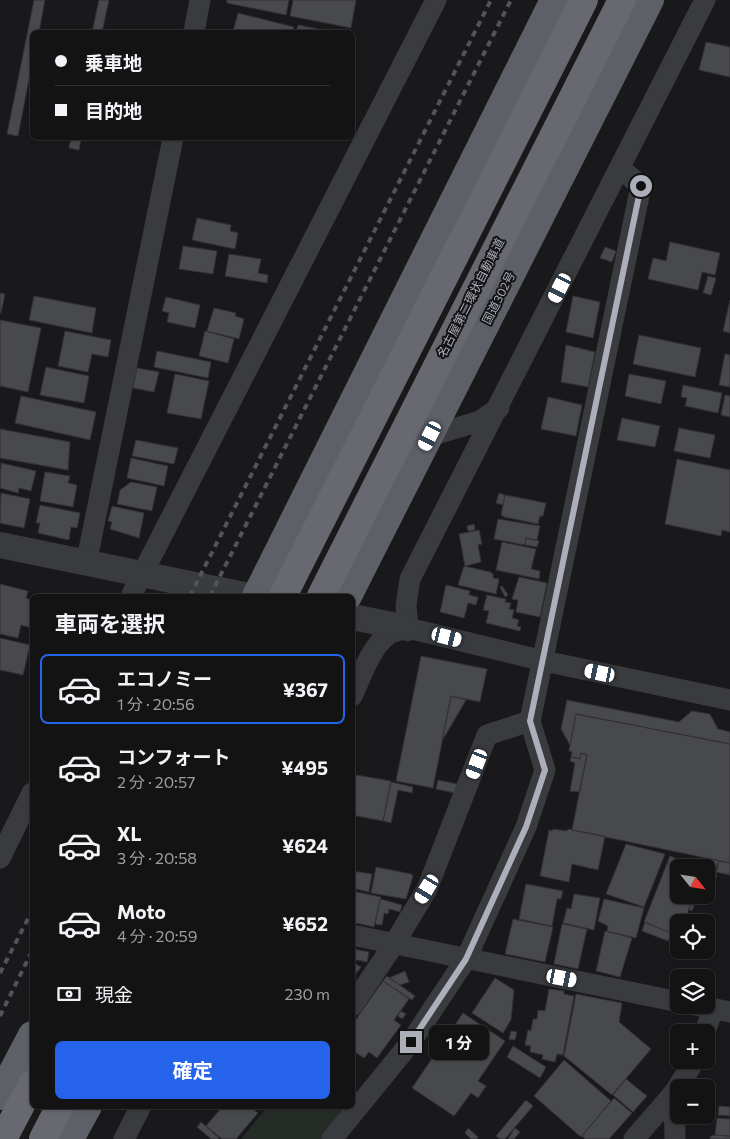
<!DOCTYPE html>
<html lang="ja">
<meta charset="utf-8">
<style>
body{margin:0;font-family:Commissioner,"Noto Sans JP",sans-serif;background:#1c1c1d;color:#f1f3f6;height:100vh;display:flex;flex-direction:column;font-size:19px;white-space:nowrap}
*{box-sizing:border-box;margin:0}
p{font-size:16px;color:#9d9ea0}
.icon{flex:none;width:28px;height:28px;fill:none;stroke:currentColor;stroke-width:2;stroke-linecap:round;stroke-linejoin:round}
.map{position:relative;flex:1;overflow:hidden}
.details{position:absolute;left:30px;top:594px;width:325px;height:515px;display:flex;flex-direction:column;background:#131314;border-radius:8px;box-shadow:0 1px 4px #0004,0 0 0 1px #323234}
.details>*{flex:none}
.guide{position:absolute;left:30px;top:30px;width:325px;height:110px;border-radius:8px;box-shadow:0 1px 4px #0004,0 0 0 1px #323234;display:grid;align-content:center;height:110px;padding:0 25px;background:#131314}
.needle{width:32px;rotate:120deg}
.fabs{position:absolute;left:670px;top:859px;display:grid;gap:10px}
.fabs a{display:grid;place-items:center;width:45px;height:45px;border-radius:8px;background:#131314;box-shadow:0 1px 4px #0004,0 0 0 1px #323234;font-size:25px}
.end{position:absolute;width:22px;height:22px;margin:-11px;border:6px solid #acafb9;background:#111;box-shadow:0 0 0 2px #111}
.from{border-radius:50%}
.bubble{position:absolute;height:35px;border-radius:8px;background:#131314;box-shadow:0 1px 4px #0004,0 0 0 1px #323234;font-size:16px;font-weight:700;line-height:35px;text-align:center}
.car{position:absolute;width:15px;height:30px;margin:-15px -8px;border-radius:6px;box-shadow:0 0 4px 1px #0007;background:linear-gradient(#fff 24%,#345 0 40%,#fff 0 76%,#345 0 86%,#fff 0)}
.guide b{display:flex;align-items:center;gap:18px;height:48px;font-size:19px}
.guide b+b{border-top:1px solid #323234}
.guide i{width:12px;height:12px;background:#f1f3f6}
ul{padding:0;list-style:none}
li{display:flex;align-items:center;gap:15px;height:70px;margin:0 10px 8px;padding:0 15px;border:2px solid transparent;border-radius:8px}
li div{flex:1}
li b{display:block;font-size:19px}
li em{font-style:normal;font-weight:700}
li.selected{border-color:#2563eb}
li>.icon{width:45px;height:45px;stroke-width:1.5}
h2{padding:0 25px;font-size:22px;line-height:60px}
.pay{display:flex;align-items:center;gap:12px;height:55px;padding:0 25px;font-size:19px}
.pay p{margin-inline-start:auto}
.primary-button{display:flex;gap:10px;margin-top:auto;padding:10px 25px}
.primary-button a{flex:1;height:58px;border-radius:8px;background:#2563eb;color:#fff;font-size:20px;font-weight:700;line-height:58px;text-align:center}
.map>svg:first-child{display:block}
.green{fill:#252c27}
.building{fill:#48494d;stroke:#333337}
.lines{fill:none;stroke-linecap:round;stroke-linejoin:round}
.minor{stroke:#3a3b3f;stroke-width:21}
.tertiary{stroke:#3a3b3f;stroke-width:26}
.trunk{stroke:#5e6067;stroke-width:28}
.motorway{stroke:#676870;stroke-width:28}
.rail{stroke:#53545a;stroke-width:4;stroke-dasharray:6 5;stroke-linecap:butt}
.route{stroke:#acafb9;stroke-width:6}
.labels{text-anchor:middle;stroke-width:4;stroke-linejoin:round;paint-order:stroke}
.street-label{font-size:12px;fill:#acafb9;stroke:#141416}
</style>
<div class="map">
<svg width="730" height="1139" viewBox="0 0 730 1139">
<rect width="100%" height="100%" fill="#19191b"/>
<path class="green" d="M268,1106H341L352,1115L332,1139H241Z"/>
<path class="building" d="M34,0H45L39,32H32V63L18,136L7,134Z
M99,0H109L102,32H92Z
M227,0H289L286,15L227,3Z
M293,0H356L351,28L290,16Z
M238,13L294,27L292,32H233Z
M298,25L334,32H296Z
M706,42L730,47V77L699,70Z
M71,138H81L79,150L69,148Z
M197,218L231,225L230,231L238,233L235,249L192,240Z
M670,242L720,253L715,275L702,272L698,290L648,279L653,258L666,261Z
M183,246L217,251L213,274L179,269Z
M605,247L616,251L612,262L600,258Z
M229,254L261,259L258,273L268,275L267,283L225,276Z
M708,276L716,278L711,295L703,293Z
M0,293L5,294L1,313H0Z
M34,296L96,308L92,333L29,320Z
M573,296L600,302L593,338L566,332Z
M166,297L200,305L195,328L167,322L169,313L162,311Z
M730,300V333L723,331Z
M214,308L236,313L235,316L244,319L239,339L207,331Z
M0,320L41,328L28,392L0,386Z
M65,331L111,340L108,357L92,354L88,372L58,366Z
M205,331L234,339L228,363L199,356Z
M639,335L701,348L695,377L633,364Z
M566,345L595,352L588,387L561,382Z
M157,351L211,362L208,378L154,367Z
M725,354L730,355V387L719,385Z
M46,367L89,376L84,403L40,395Z
M137,368L159,372L154,392L133,388Z
M175,374L209,381L201,419L167,413Z
M629,374L666,381L661,404L625,396Z
M683,385L722,393L718,413L685,406L687,398L681,397Z
M725,395L730,396V417L721,415Z
M21,396L96,412L90,440L15,423Z
M548,397L582,405L576,436L541,429Z
M622,418L660,426L655,447L617,440Z
M679,428L715,435L710,458L674,451Z
M0,429L70,442L68,470L0,458Z
M136,440L178,448L174,464L132,456Z
M131,458L168,466L164,486L127,478Z
M677,459L730,470V532L722,530L721,536L665,524Z
M1,463L36,471L31,491L19,488L18,493L0,488Z
M45,472L70,476L68,483L77,485L73,507L40,501Z
M131,482L157,487L152,511L117,504L120,490Z
M1,493L30,499L24,528L0,523Z
M499,493L505,495L503,505L496,503Z
M505,495L546,503L543,516H540L538,524L504,517L501,515Z
M40,505L80,513L77,528L71,527L69,540L38,533L40,523H36Z
M112,506L144,513L139,538L110,529L112,522L108,521Z
M498,519L540,526L537,540L526,538L525,545L494,539Z
M474,524L475,530L468,531L467,526Z
M479,530L482,544L478,545L481,562L465,566L459,534Z
M526,538L539,541L537,547L525,545Z
M502,542L536,549L531,569L540,571L539,579L496,570Z
M464,566L490,572L493,574V578L499,579L496,594L458,585Z
M519,577L547,583L540,617L516,612L518,600L512,599Z
M0,584L28,591L26,598L32,600V628L21,625L18,638L0,634Z
M446,585L470,591L469,595L478,597L476,605L468,603L464,618L440,612Z
M502,586L508,595L505,597L500,587Z
M487,595L506,599L505,602L511,603L509,609L514,610L512,618L519,620L517,626L521,627L520,631L486,623L489,611L483,610Z
M0,638L30,645L23,675L0,670Z
M421,656L487,669L480,702L451,696L433,788L396,781Z
M451,696L466,700L442,741Z
M567,700L679,722L692,711L710,714L718,729L730,732V744L576,714L570,745L561,729Z
M576,714L730,744V863L572,830L587,755L581,753L580,759L571,757L572,752L569,751Z
M32,730V744L29,743Z
M581,753L587,755L579,792L570,791L575,763L570,761L571,757L580,759Z
M356,775L391,781L383,821L352,815V795Z
M438,780L457,784L455,793L436,789Z
M391,782L413,787L412,793L398,790L391,823L383,821Z
M553,829L567,831L568,829L605,836L598,870L572,864L569,882L540,876L549,830L552,831Z
M626,844L665,854L644,907L606,894Z
M670,856L699,868H679V895H694L684,922H679L678,936L644,922Z
M705,858L719,861L717,867L704,865Z
M719,861L730,863V875L716,872Z
M376,867L411,874L413,876L406,899L371,893Z
M706,870L717,875L707,900L694,896L706,895Z
M352,871L372,874L369,892L352,888Z
M526,884L563,891L561,899H557L552,926L519,919Z
M352,891L381,897L374,927L352,922Z
M574,894L600,898L594,930L563,923L567,908L571,909Z
M694,896L697,897L692,911L689,909Z
M380,899L402,905L400,912L389,909L388,914L384,913L382,925L375,924Z
M604,899L644,908L636,938L607,931L608,926L598,921Z
M513,919L553,927L545,962L505,954Z
M645,922L671,933L668,941L642,931Z
M562,924L587,929L578,969L554,964Z
M605,931L632,938L620,977L596,971Z
M353,949L369,952L367,962L352,959Z
M352,962L361,967L352,979Z
M405,971L409,982L400,985L389,978Z
M387,976L415,996L412,1000L383,981Z
M495,978L514,990L511,1020L503,1033L472,1013Z
M383,981L409,999L394,1020L401,1025L377,1058L369,1052L364,1058L355,1052L352,1056V1025Z
M549,989L564,991V994L574,996L563,1055L557,1054L555,1062L542,1059L543,1055L530,1052L531,1046L525,1045L528,1030L531,1031L533,1019H537L538,1010L545,1011Z
M576,994L622,1003L619,1022L651,1049L612,1095L564,1056Z
M401,1011L406,1014L402,1019L398,1016Z
M463,1013L505,1041L478,1081L486,1086L478,1098L471,1093L454,1116L412,1088Z
M511,1031L517,1032L515,1040L509,1039Z
M513,1046L546,1067L540,1078L507,1057Z
M564,1060L611,1101L581,1137L534,1096Z
M626,1079L647,1096L633,1112L613,1095Z
M614,1098L632,1113L609,1139H585L582,1136Z
M526,1100L533,1106L505,1139H500L496,1136Z
M223,1106H249L258,1113L236,1139H222L206,1126Z
M719,1106L730,1107V1116L718,1115Z
M717,1118L730,1119V1136L715,1135Z
M201,1122L219,1138L218,1139H211L197,1127Z
M468,1128L478,1137L477,1139H471L465,1133Z
M515,1128L520,1132L514,1139H508Z
M715,1135L730,1136V1139H710L711,1136Z"/>
<g class="lines">
<path class="minor" d="M194,32L200,0
M430,436L480,421L499,408
M86,564L173,138
M131,596L436,0
M408,628L406,605L410,579L705,0
M352,696C362,676 370,647 389,634C394,631 402,630 408,628L544,661L730,700
M0,858L32,793
M352,935L679,1002
M695,1005L730,1012
M352,1006L394,944L427,889L487,735L530,721
M705,1032L713,1009
M674,1093L675,1139
M124,1139L141,1106
M332,1139L411,1042L466,959L526,827L545,770L530,721L641,186L621,169
M634,1139L674,1093L695,1060"/>
<path class="tertiary" d="M0,545L249,596
M352,617L408,628"/>
<path class="trunk" d="M256,596L554,0
M348,596L650,0
M0,1096L32,1035
M70,1139L88,1106"/>
<path class="motorway" d="M283,596L584,0
M321,596L622,0
M3,1139L32,1084
M43,1139L60,1106"/>
<path class="rail" d="M190,596L491,0
M210,596L511,0
M0,973L32,911
M0,1016L32,951"/>
</g>
<g class="lines">
<path class="route" d="M411,1042L466,959L526,827L545,770L530,721L641,186"/>
</g>
<g class="labels">
<g class="street-label">
<text transform="translate(471 298) rotate(-63)" y="4">名古屋第二環状自動車道</text>
<text transform="translate(499 298) rotate(-63)" y="4">国道302号</text>
</g>
</g>
</svg>
<div class="fabs">
<a><svg class="needle" viewBox="-14 -14 28 28"><path d="M0-13l5 13h-10z" fill="#e53935"/><path d="M0 13l5-13h-10z" fill="#9d9ea0"/></svg></a>
<a><svg class="icon" aria-label="locate" viewBox="0 0 24 24"><circle cx="12" cy="12" r="6"/><path d="M12 2v4M12 18v4M2 12h4M18 12h4"/></svg></a>
<a><svg class="icon" aria-label="layers" viewBox="0 0 24 24"><path d="M12 4l9 5-9 5-9-5zM3 14l9 5 9-5"/></svg></a>
<a>+</a>
<a>−</a>
</div>
<i class="end from" style="left:641px;top:186px"></i>
<i class="end" style="left:411px;top:1042px"></i>
<div class="bubble" style="left:429px;top:1025px;width:60px">1 分</div>
<i class="car" style="left:560px;top:288px;rotate:207deg"></i>
<i class="car" style="left:430px;top:436px;rotate:207deg"></i>
<i class="car" style="left:447px;top:637px;rotate:104deg"></i>
<i class="car" style="left:600px;top:673px;rotate:282deg"></i>
<i class="car" style="left:477px;top:764px;rotate:201deg"></i>
<i class="car" style="left:427px;top:889px;rotate:211deg"></i>
<i class="car" style="left:562px;top:978px;rotate:101deg"></i>
<div class="guide">
<b><i class="from"></i>乗車地</b>
<b><i></i>目的地</b>
</div>
<section class="details">
<h2>車両を選択</h2>
<ul>
<li class="selected"><svg class="icon" aria-label="car" viewBox="0 0 24 24"><path d="M5 17H2v-5l4-1 3-4h7l3 4 3 1v5h-3M9 17h6M6 11h13"/><circle cx="7" cy="17" r="2"/><circle cx="17" cy="17" r="2"/></svg><div><b>エコノミー</b><p>1 分 · 20:56</p></div><em>¥367</em></li>
<li><svg class="icon" aria-label="car" viewBox="0 0 24 24"><path d="M5 17H2v-5l4-1 3-4h7l3 4 3 1v5h-3M9 17h6M6 11h13"/><circle cx="7" cy="17" r="2"/><circle cx="17" cy="17" r="2"/></svg><div><b>コンフォート</b><p>2 分 · 20:57</p></div><em>¥495</em></li>
<li><svg class="icon" aria-label="car" viewBox="0 0 24 24"><path d="M5 17H2v-5l4-1 3-4h7l3 4 3 1v5h-3M9 17h6M6 11h13"/><circle cx="7" cy="17" r="2"/><circle cx="17" cy="17" r="2"/></svg><div><b>XL</b><p>3 分 · 20:58</p></div><em>¥624</em></li>
<li><svg class="icon" aria-label="car" viewBox="0 0 24 24"><path d="M5 17H2v-5l4-1 3-4h7l3 4 3 1v5h-3M9 17h6M6 11h13"/><circle cx="7" cy="17" r="2"/><circle cx="17" cy="17" r="2"/></svg><div><b>Moto</b><p>4 分 · 20:59</p></div><em>¥652</em></li>
</ul>
<div class="pay"><svg class="icon" aria-label="cash" viewBox="0 0 24 24"><path d="M3 7h18v10H3z"/><circle cx="12" cy="12" r="2"/></svg>現金<p>230 m</p></div>
<div class="primary-button"><a>確定</a></div>
</section>
</div>
